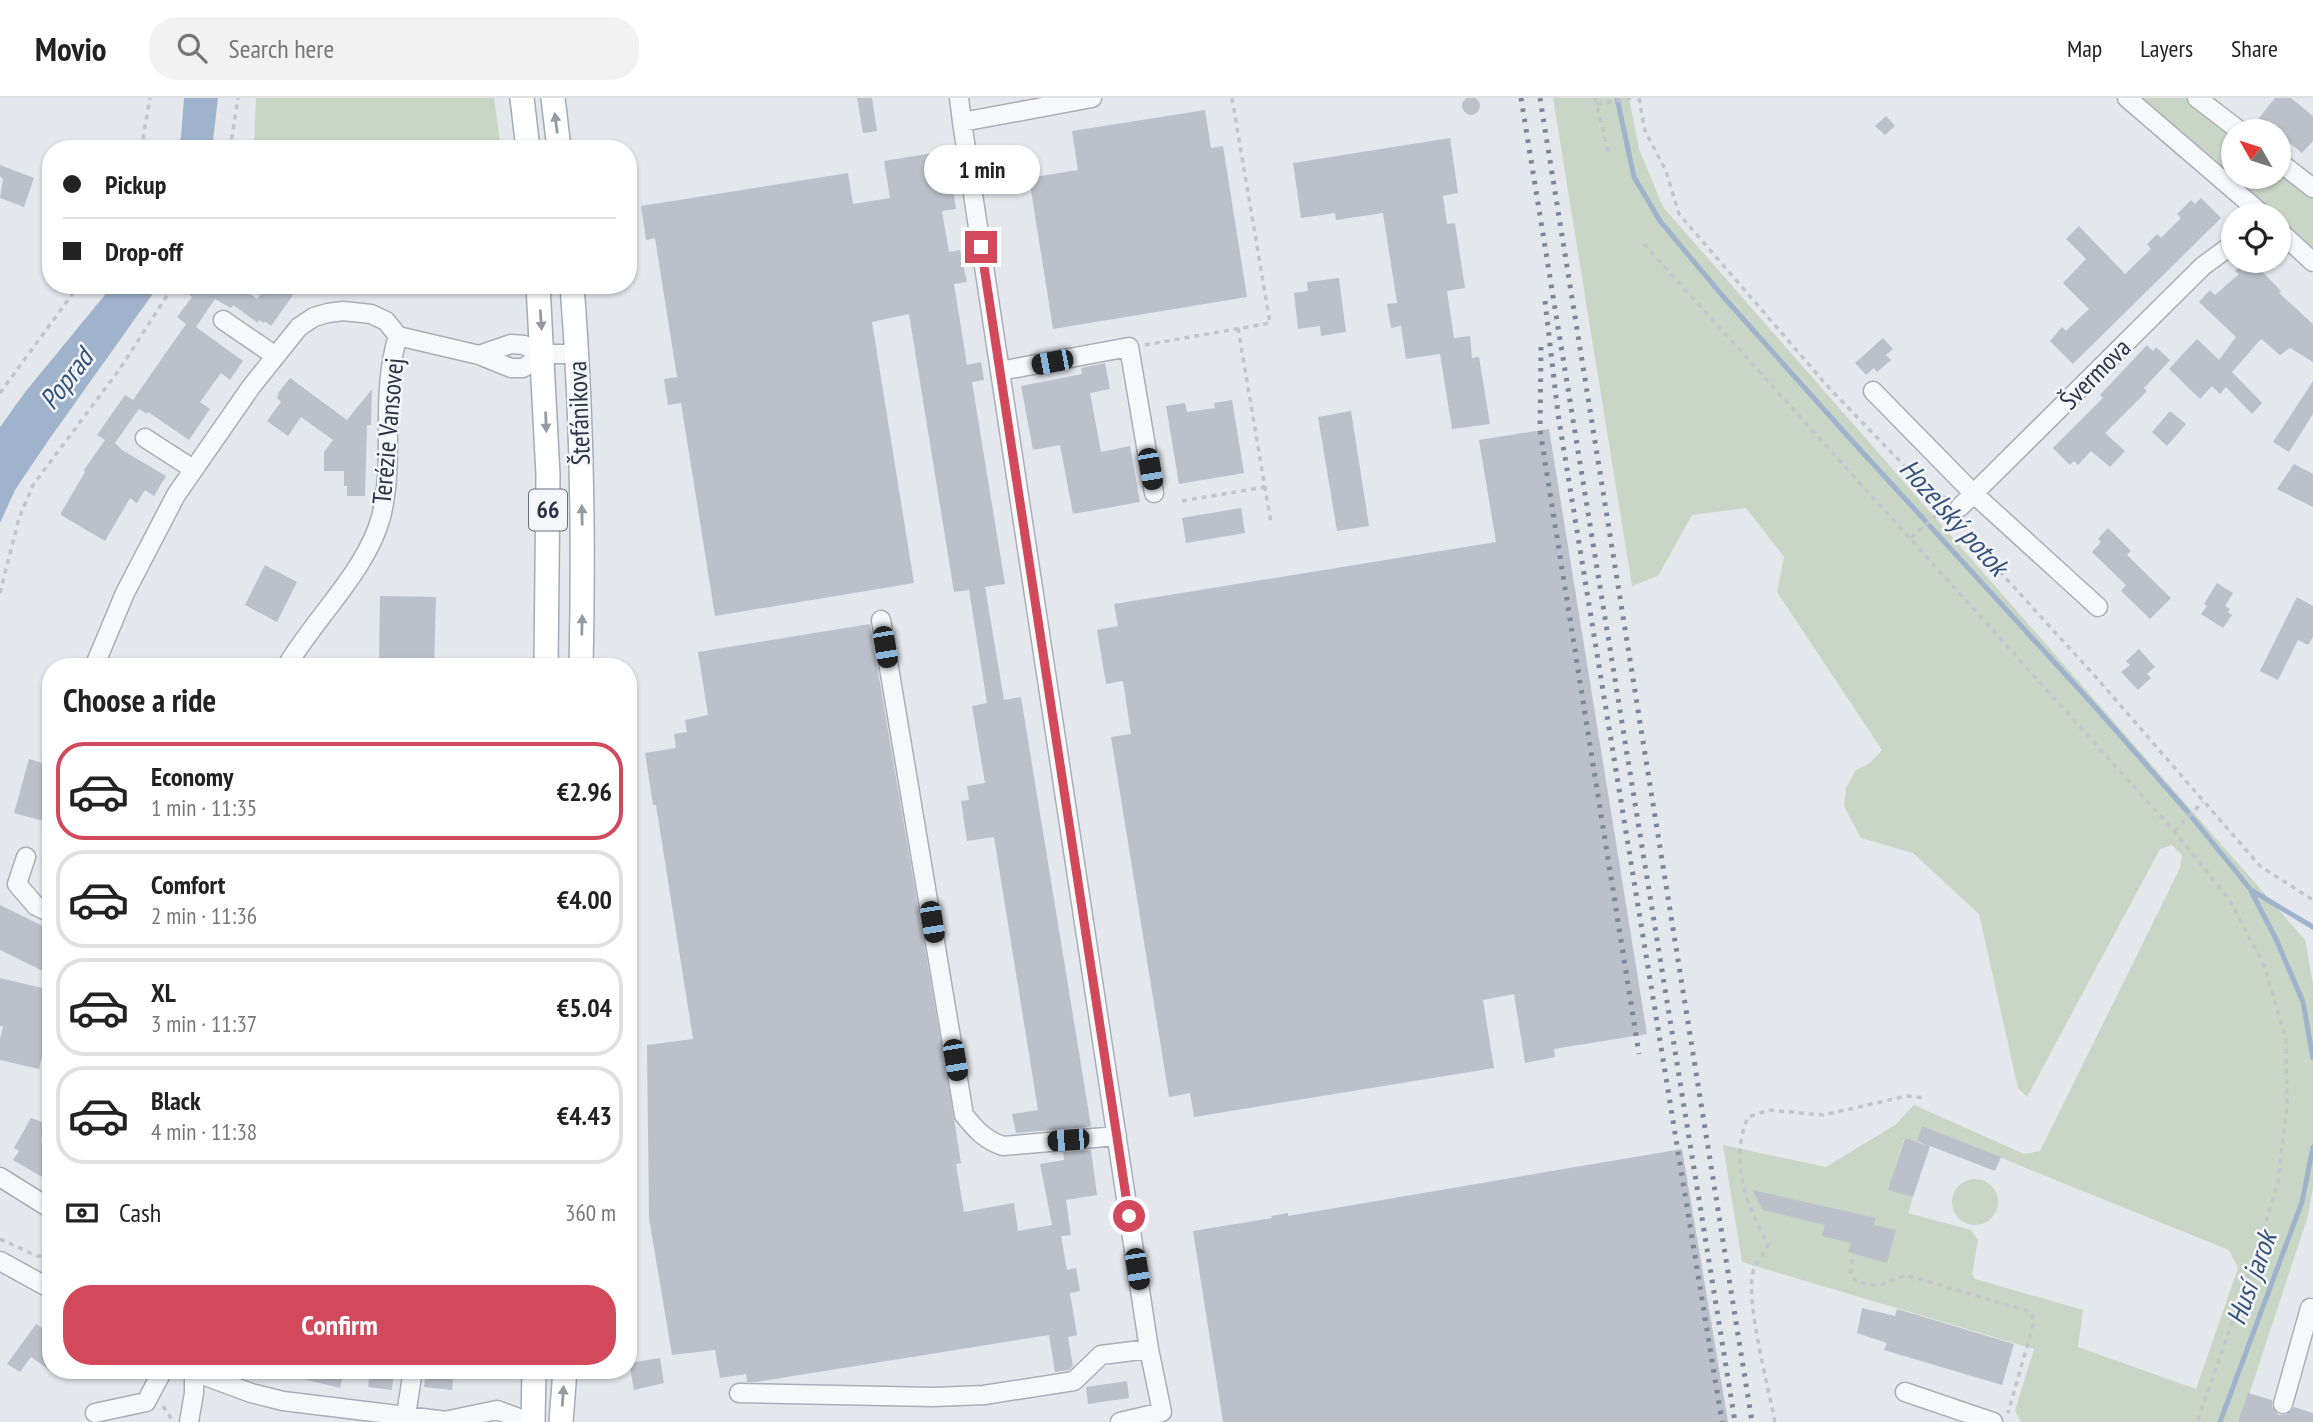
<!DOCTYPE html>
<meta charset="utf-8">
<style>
body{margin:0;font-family:"PT Sans Narrow",sans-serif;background:#f2f2f2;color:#222;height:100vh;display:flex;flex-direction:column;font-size:26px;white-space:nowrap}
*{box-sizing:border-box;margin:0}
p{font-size:23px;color:#767676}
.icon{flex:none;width:38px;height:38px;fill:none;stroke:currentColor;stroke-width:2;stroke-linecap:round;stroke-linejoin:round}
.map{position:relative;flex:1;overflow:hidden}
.side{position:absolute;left:42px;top:560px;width:595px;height:721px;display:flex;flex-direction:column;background:#fff;border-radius:28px;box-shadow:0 2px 5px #0004}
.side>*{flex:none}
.banner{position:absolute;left:42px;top:42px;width:595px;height:154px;border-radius:28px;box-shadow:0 2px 5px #0004;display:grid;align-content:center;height:154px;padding:0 21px;background:#fff}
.needle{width:46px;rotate:309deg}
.controls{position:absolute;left:2221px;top:21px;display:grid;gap:14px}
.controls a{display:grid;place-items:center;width:70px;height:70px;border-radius:50%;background:#fff;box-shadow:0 2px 5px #0004;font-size:35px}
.end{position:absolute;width:32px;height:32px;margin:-16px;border:9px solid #d1495b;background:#fff;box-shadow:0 0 0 4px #fff}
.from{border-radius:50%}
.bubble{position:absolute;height:49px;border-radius:24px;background:#fff;box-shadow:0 2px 5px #0004;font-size:23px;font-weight:600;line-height:49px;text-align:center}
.car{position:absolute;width:21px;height:42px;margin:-21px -10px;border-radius:9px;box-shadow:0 0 5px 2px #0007;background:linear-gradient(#222 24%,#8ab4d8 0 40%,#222 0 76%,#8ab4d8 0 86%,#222 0)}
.banner b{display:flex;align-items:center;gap:24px;height:66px;font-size:26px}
.banner b+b{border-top:2px solid #e0e0e0}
.banner i{width:18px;height:18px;background:#222}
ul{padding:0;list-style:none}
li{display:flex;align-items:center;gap:21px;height:98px;margin:0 14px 10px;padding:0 7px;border:4px solid #e0e0e0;border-radius:28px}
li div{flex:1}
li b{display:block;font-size:26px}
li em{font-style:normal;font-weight:600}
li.on{border-color:#d1495b}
li>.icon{width:63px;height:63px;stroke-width:1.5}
h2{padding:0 21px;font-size:32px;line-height:84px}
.pay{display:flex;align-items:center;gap:18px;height:77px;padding:0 21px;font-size:26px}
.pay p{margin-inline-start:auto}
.action{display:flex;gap:14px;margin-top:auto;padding:14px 21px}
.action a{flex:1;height:80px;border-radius:28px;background:#d1495b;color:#fff;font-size:28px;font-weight:600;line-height:80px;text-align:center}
header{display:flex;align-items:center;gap:42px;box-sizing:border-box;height:98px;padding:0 35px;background:#fff;border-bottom:2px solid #e0e0e0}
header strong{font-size:33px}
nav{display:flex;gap:38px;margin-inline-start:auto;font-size:24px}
.search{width:490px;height:63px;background:#f2f2f2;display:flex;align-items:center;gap:18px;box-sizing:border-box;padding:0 24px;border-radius:28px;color:#767676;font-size:26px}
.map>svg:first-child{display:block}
.green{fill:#c9d6c5;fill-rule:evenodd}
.water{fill:#9fb4cc}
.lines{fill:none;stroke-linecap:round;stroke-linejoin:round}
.stream{stroke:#9fb4cc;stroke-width:5}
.building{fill:#bbc0ca}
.minor-casing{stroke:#a9aeb7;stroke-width:21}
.major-casing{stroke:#a3abb8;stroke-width:26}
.path{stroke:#c2c5cb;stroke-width:3.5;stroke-dasharray:5 5;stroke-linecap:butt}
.minor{stroke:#f7f8fa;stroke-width:18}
.major{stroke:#fff;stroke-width:23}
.rail{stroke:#7d8696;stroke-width:5;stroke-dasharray:3.5 7;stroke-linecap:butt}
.oneway{fill:#959aa2}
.route{stroke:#d1495b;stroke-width:9}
.labels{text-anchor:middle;stroke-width:5;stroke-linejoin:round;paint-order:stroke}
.shield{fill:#f4f6f9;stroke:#676e7b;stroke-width:2}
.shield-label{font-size:24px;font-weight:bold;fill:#2b3445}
.street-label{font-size:26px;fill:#2b3445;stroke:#f4f6f9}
.water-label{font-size:28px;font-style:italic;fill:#34527a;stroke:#f4f6f9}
</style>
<header>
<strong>Movio</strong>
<div class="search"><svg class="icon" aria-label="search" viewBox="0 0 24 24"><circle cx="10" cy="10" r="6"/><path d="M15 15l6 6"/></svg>Search here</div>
<nav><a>Map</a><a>Layers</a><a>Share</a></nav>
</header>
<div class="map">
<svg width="2313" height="1324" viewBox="0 0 2313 1324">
<rect width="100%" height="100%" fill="#e4e7ec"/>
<path class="green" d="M256,0H494L501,51H254Z
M1553,0H1629L1639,51L1663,109L2305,842L2313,886V1090L2307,1121L2240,1324H2021L2015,1313L2034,1251L1742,1164L1723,1047L1826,1069L1895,1027L1914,1007L2024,1056L2040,1053L2180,770L2182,757L2172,747L2160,751L2027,999L2018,990L1979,816L1913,755L1861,740L1844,708L1846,690L1856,672L1870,665L1882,652L1777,494L1784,459L1746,410L1692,417L1658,478L1632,488ZM1922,1028L2229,1152L2238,1170L2196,1291L2078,1249L2083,1212L1975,1181L1972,1176L1978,1142L1971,1132L1908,1115L1913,1099L1889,1091L1904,1041L1917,1044Z
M2138,0H2191L2233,33V79H2278L2279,70L2313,98V153L2278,117Z
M1952 1104a23 23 0 1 1 46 0a23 23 0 1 1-46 0Z"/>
<path class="water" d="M184,0H218L212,51H177L181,39Z
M113,187H159L48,343L15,392L0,425V329L26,293Z"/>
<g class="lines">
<path class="stream" d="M1617,0L1634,79L1660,123L1721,196L1845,335L2098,612L2186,712L2251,792L2313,829
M2251,793L2276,841L2303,904L2313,960
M2220,1324L2302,1104L2313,1049"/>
</g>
<path class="building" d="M1462 8a9 9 0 1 1 18 0a9 9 0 1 1-18 0Z
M857,0H872L877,33L863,35Z
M2275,0H2291L2313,18V43L2302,55L2278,36V33H2275L2259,20Z
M1205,12L1211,50L1223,48L1247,199L1053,231L1029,80L1078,72L1072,33Z
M1886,18L1895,28L1885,37L1875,28Z
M1450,40L1458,95L1443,98L1447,126L1455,125L1465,190L1447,193L1454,240L1470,238L1472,260L1479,259L1490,326L1452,331L1440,256L1406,261L1401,228L1391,230L1387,206L1397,205L1383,115L1336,122L1335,115L1301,120L1293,65Z
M933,55L939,95L953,93L956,111L942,113L949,154L960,152L967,184L954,186L967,267L981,264L984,282L972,284L1005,486L985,489L1004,602L1021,599L1091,1028L1087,1029L1016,1035L1012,1016L1038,1012L994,739L967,743L961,703L969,702L967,688L985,685L972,608L987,605L969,492L954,494L909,216L872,224L914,485L715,518L681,305L668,307L664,281L677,279L655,140L646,142L641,108L848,75L853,106L890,100L884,63Z
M0,67L34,80L24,109L0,100L3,81L0,78Z
M2201,100L2221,120L2073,266L2050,243L2062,229L2066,233L2089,211L2063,185L2086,161L2066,141L2079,128L2125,176L2151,151L2147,146L2157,136L2161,140L2181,120L2177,116L2191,102L2195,106Z
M2246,163H2252L2281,193L2279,195L2313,226V264L2290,250L2280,257L2261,241L2232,274L2262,305L2252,316L2226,289L2220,296L2212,288L2200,301L2169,271L2197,241L2219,262L2236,239L2199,204L2210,192L2215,197L2239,176L2235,173Z
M1339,180L1346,234L1321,238L1320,228L1298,231L1294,195L1308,193L1307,184Z
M195,187H239L257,201L267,187H279L293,197L271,228L265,223L264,225L259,222L258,225L233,207L231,210L215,201L196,229L243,263L230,282L221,275L200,304L210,311L189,342L148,314L147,316L139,311L115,345L122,352L166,378L154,398L145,392L137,405L130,400L105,443L61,417V415L85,374L84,372L105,342L97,337L125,297L133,302L186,226L177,219L192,199L189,196Z
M1883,240L1893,251L1886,257L1891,262L1877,274L1874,270L1866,277L1855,265Z
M2147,247L2153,253L2156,249L2170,262L2144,290L2147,293L2105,335L2125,353L2110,369L2091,353L2078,367L2074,363L2070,367L2053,350L2103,300L2100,297Z
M1105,265L1110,291L1090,295L1101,354L1130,348L1140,404L1073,416L1060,347L1033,352L1021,288L1082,276L1081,270Z
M290,280L347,322L372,291L371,327H367L365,398H347V388H344V373H324V354L333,342L301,319L288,338L267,323L281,304L277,300L279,294Z
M2313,283V316L2289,354L2273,344Z
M1232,302L1244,375L1179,386L1166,308L1185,305L1187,314L1215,310L1214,305Z
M1351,313L1369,428L1337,433L1318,319Z
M2170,313L2186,326L2167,348L2152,334Z
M1549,331L1647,936L1554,951L1555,959L1525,965L1514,896L1483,902L1494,970L1194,1019L1190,995L1169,999L1111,639L1131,636L1123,583L1106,586L1097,532L1118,528L1114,506L1496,444L1479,342Z
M2294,366L2313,376V409L2277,391Z
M1241,410L1245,435L1186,445L1182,420Z
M2108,430L2131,453L2127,457L2171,500L2150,521L2121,493L2126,487L2092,454L2101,444L2098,441Z
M265,467L297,484L277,524L245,507Z
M2217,485L2233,495L2225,508L2230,511L2228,514L2232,517L2223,530L2201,516L2207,508L2204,506Z
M380,498L436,499L434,569H379Z
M2297,499L2313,508V539L2308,547L2298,542L2278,582L2260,573Z
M870,526L954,1021L961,1065L956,1066L964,1114L1014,1105L1018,1133L1052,1127L1040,1066L1064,1062L1063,1054L1091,1052L1097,1097L1066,1102L1071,1137L1061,1138L1067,1172L1076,1170L1080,1193L1070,1195L1077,1237L1068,1239L1073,1268L1069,1272L1055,1274L1049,1237L756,1284H747L746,1276L720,1280L715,1252L672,1257L649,1120L647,947L693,941L656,707H653L645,655L676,650L674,636L687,634L685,622L708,617L698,554Z
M2139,551L2155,569L2147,576L2151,580L2138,592L2121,574L2130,567L2126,563Z
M29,661L51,668V725L14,715Z
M0,807L51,832V877L0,852Z
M0,880L51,892V922L39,971L0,962V941L3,928H0Z
M31,1020L50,1027L41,1042L51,1047V1084L13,1062L19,1053L14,1050Z
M1922,1028L2001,1059L1995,1073L1930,1048L1913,1099L1888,1092L1905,1040L1929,1048L1917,1043Z
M1682,1051L1728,1324H1223L1193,1133L1272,1120L1271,1118L1288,1115V1118Z
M1752,1092L1876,1120L1874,1127L1896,1132L1887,1165L1848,1154L1851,1145L1822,1138L1825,1127L1763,1112Z
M1862,1210L1895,1218L1897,1211L2014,1246L2002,1287L1884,1252L1887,1245L1857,1235Z
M36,1226L51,1236V1273L31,1259L20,1274L7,1266Z
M660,1260L664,1285L634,1292L629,1265Z
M292,1272H344L340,1290L291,1278Z
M370,1272H394L392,1292L368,1289Z
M426,1272H454L452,1292L424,1289Z
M1127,1283L1129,1300L1088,1306L1086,1289Z
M2248,1295L2272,1302V1309L2279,1317H2286L2294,1309L2313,1315V1324H2238Z"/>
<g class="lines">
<g class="minor-casing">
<path id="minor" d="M959,0L962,24L1092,0
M2127,0L2263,117
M2197,0L2240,33
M962,24L1149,1251L1162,1314L1120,1324
M2278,63L2313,90
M2278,132L2313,164
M223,222L274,257
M479,257L511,246L524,247L543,256H578
M1000,273L1129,249L1154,395
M1873,293L1974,396L2098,509
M145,340L193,371
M1960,409L2203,168L2233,146
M881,522L964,1017C976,1032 985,1042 1003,1048L1117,1038
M94,569L125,495L176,397L251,289L299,229L314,219L328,215L343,213L371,216L386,223L398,238L479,257L511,270H523L543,256
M286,569C314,521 367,472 381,419C396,359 379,298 398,238
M26,759L17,786L36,808L51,815
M0,1079L51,1111
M0,1163L51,1191
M189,1272L251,1295L283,1303L455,1324
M1905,1294L1993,1324
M739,1295L933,1299L984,1297L1074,1283L1101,1257L1149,1251
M2283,1306L2310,1210
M95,1315L146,1304L163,1272
M406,1317L413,1272
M449,1322L497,1312L530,1324
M189,1324L194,1295V1275"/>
</g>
<g class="major-casing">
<path id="major" d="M522,0L528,51
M553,0L559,51
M538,187L548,377L546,569
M572,187C582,314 584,441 581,569
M533,1324L534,1272
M561,1324L565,1272"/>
</g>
<path class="path" d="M1595,0L1608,53
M1639,0L1645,33L1666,73L1679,116L1830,291L1923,387L1947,401
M1597,6L1631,0
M141,51L150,0
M230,51L238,0
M1644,146L2174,733L2229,801L2264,867L2286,941L2287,1007L2278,1084L2252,1169L2197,1324
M1238,230L1271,425
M1145,247L1270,225L1232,0
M0,295L79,187
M1182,403L1265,389
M1966,425L1972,443L2094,577L2260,768L2313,802
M1911,440L1944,410
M0,495L19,420L33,387L119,272L174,187
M2174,733L2203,704
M0,1141L37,1158L51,1159
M1853,1161L1850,1176L1857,1184L1878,1188L1906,1177L2031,1214L2034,1224L2008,1315
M133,1272L141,1280
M163,1308L172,1322
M1775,1324C1769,1292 1745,1201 1753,1174C1756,1163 1765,1156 1768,1146C1746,1108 1729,1062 1748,1019L1769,1012L1823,1017L1907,998L1926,1000"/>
<use href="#minor" class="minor"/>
<use href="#major" class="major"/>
<path class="rail" d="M1521,0L1735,1324
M1540,0L1752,1324
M1545,203L1558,316L1722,1324
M1541,249L1540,332L1639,956"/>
</g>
<defs><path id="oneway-solid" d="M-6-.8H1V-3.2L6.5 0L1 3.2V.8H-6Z" transform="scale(1.75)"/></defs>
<g class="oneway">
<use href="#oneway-solid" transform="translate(556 25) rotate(-97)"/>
<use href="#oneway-solid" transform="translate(541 222) rotate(86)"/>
<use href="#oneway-solid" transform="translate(546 324) rotate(88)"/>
<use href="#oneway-solid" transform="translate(582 417) rotate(-91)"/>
<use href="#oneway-solid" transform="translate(582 527) rotate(-89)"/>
<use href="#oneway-solid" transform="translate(563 1298) rotate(-86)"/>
</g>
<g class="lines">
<path class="route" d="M981,149L1129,1118"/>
</g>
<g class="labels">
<rect class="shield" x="529" y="391.5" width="38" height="41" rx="5"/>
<g class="shield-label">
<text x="548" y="420">66</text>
</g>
<g class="street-label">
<text transform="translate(2095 276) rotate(-45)" y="9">Švermova</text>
<text transform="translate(579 315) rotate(-92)" y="9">Štefánikova</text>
<text transform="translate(388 333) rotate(-85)" y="9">Terézie Vansovej</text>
</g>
<g class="water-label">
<text transform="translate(66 281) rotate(-52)" y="10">Poprad</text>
<text transform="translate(1954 419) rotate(48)" y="10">Hozelský potok</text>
<text transform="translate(2251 1180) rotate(-70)" y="10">Husí jarok</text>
</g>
</g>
</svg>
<div class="controls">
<a><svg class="needle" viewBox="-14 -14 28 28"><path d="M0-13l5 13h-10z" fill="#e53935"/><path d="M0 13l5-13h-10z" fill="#767676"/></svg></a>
<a><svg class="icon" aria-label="locate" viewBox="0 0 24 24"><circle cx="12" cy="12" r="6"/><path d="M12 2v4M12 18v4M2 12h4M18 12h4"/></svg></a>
</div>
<i class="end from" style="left:1129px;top:1118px"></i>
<i class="end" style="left:981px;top:149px"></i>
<div class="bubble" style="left:924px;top:47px;width:116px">1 min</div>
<i class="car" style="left:1052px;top:264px;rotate:259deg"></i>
<i class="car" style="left:1150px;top:371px;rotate:170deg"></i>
<i class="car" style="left:885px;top:549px;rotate:170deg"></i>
<i class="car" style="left:932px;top:824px;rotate:171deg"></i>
<i class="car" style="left:955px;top:962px;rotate:170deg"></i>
<i class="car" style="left:1068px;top:1042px;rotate:266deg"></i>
<i class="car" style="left:1137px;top:1171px;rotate:171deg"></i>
<div class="banner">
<b><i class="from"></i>Pickup</b>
<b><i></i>Drop-off</b>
</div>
<section class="side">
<h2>Choose a ride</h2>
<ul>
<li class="on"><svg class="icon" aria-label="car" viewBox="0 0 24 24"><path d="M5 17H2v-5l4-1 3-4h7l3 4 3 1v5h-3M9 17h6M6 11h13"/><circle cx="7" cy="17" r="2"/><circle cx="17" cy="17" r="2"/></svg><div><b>Economy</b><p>1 min · 11:35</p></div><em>€2.96</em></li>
<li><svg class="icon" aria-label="car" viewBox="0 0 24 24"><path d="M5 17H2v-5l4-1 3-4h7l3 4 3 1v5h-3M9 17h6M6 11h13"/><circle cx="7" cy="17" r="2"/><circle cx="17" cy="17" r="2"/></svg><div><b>Comfort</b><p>2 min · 11:36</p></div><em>€4.00</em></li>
<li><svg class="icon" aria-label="car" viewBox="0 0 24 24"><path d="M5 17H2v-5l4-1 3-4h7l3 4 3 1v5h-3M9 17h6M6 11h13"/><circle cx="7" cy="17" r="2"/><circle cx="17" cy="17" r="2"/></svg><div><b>XL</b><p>3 min · 11:37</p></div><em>€5.04</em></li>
<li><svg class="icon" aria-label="car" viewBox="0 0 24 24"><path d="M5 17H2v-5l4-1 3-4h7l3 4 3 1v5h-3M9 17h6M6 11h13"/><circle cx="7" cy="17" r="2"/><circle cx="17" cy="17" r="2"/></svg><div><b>Black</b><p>4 min · 11:38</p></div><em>€4.43</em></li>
</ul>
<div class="pay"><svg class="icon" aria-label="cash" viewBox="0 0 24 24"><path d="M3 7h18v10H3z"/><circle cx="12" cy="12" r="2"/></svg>Cash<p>360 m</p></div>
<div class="action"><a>Confirm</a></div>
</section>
</div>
